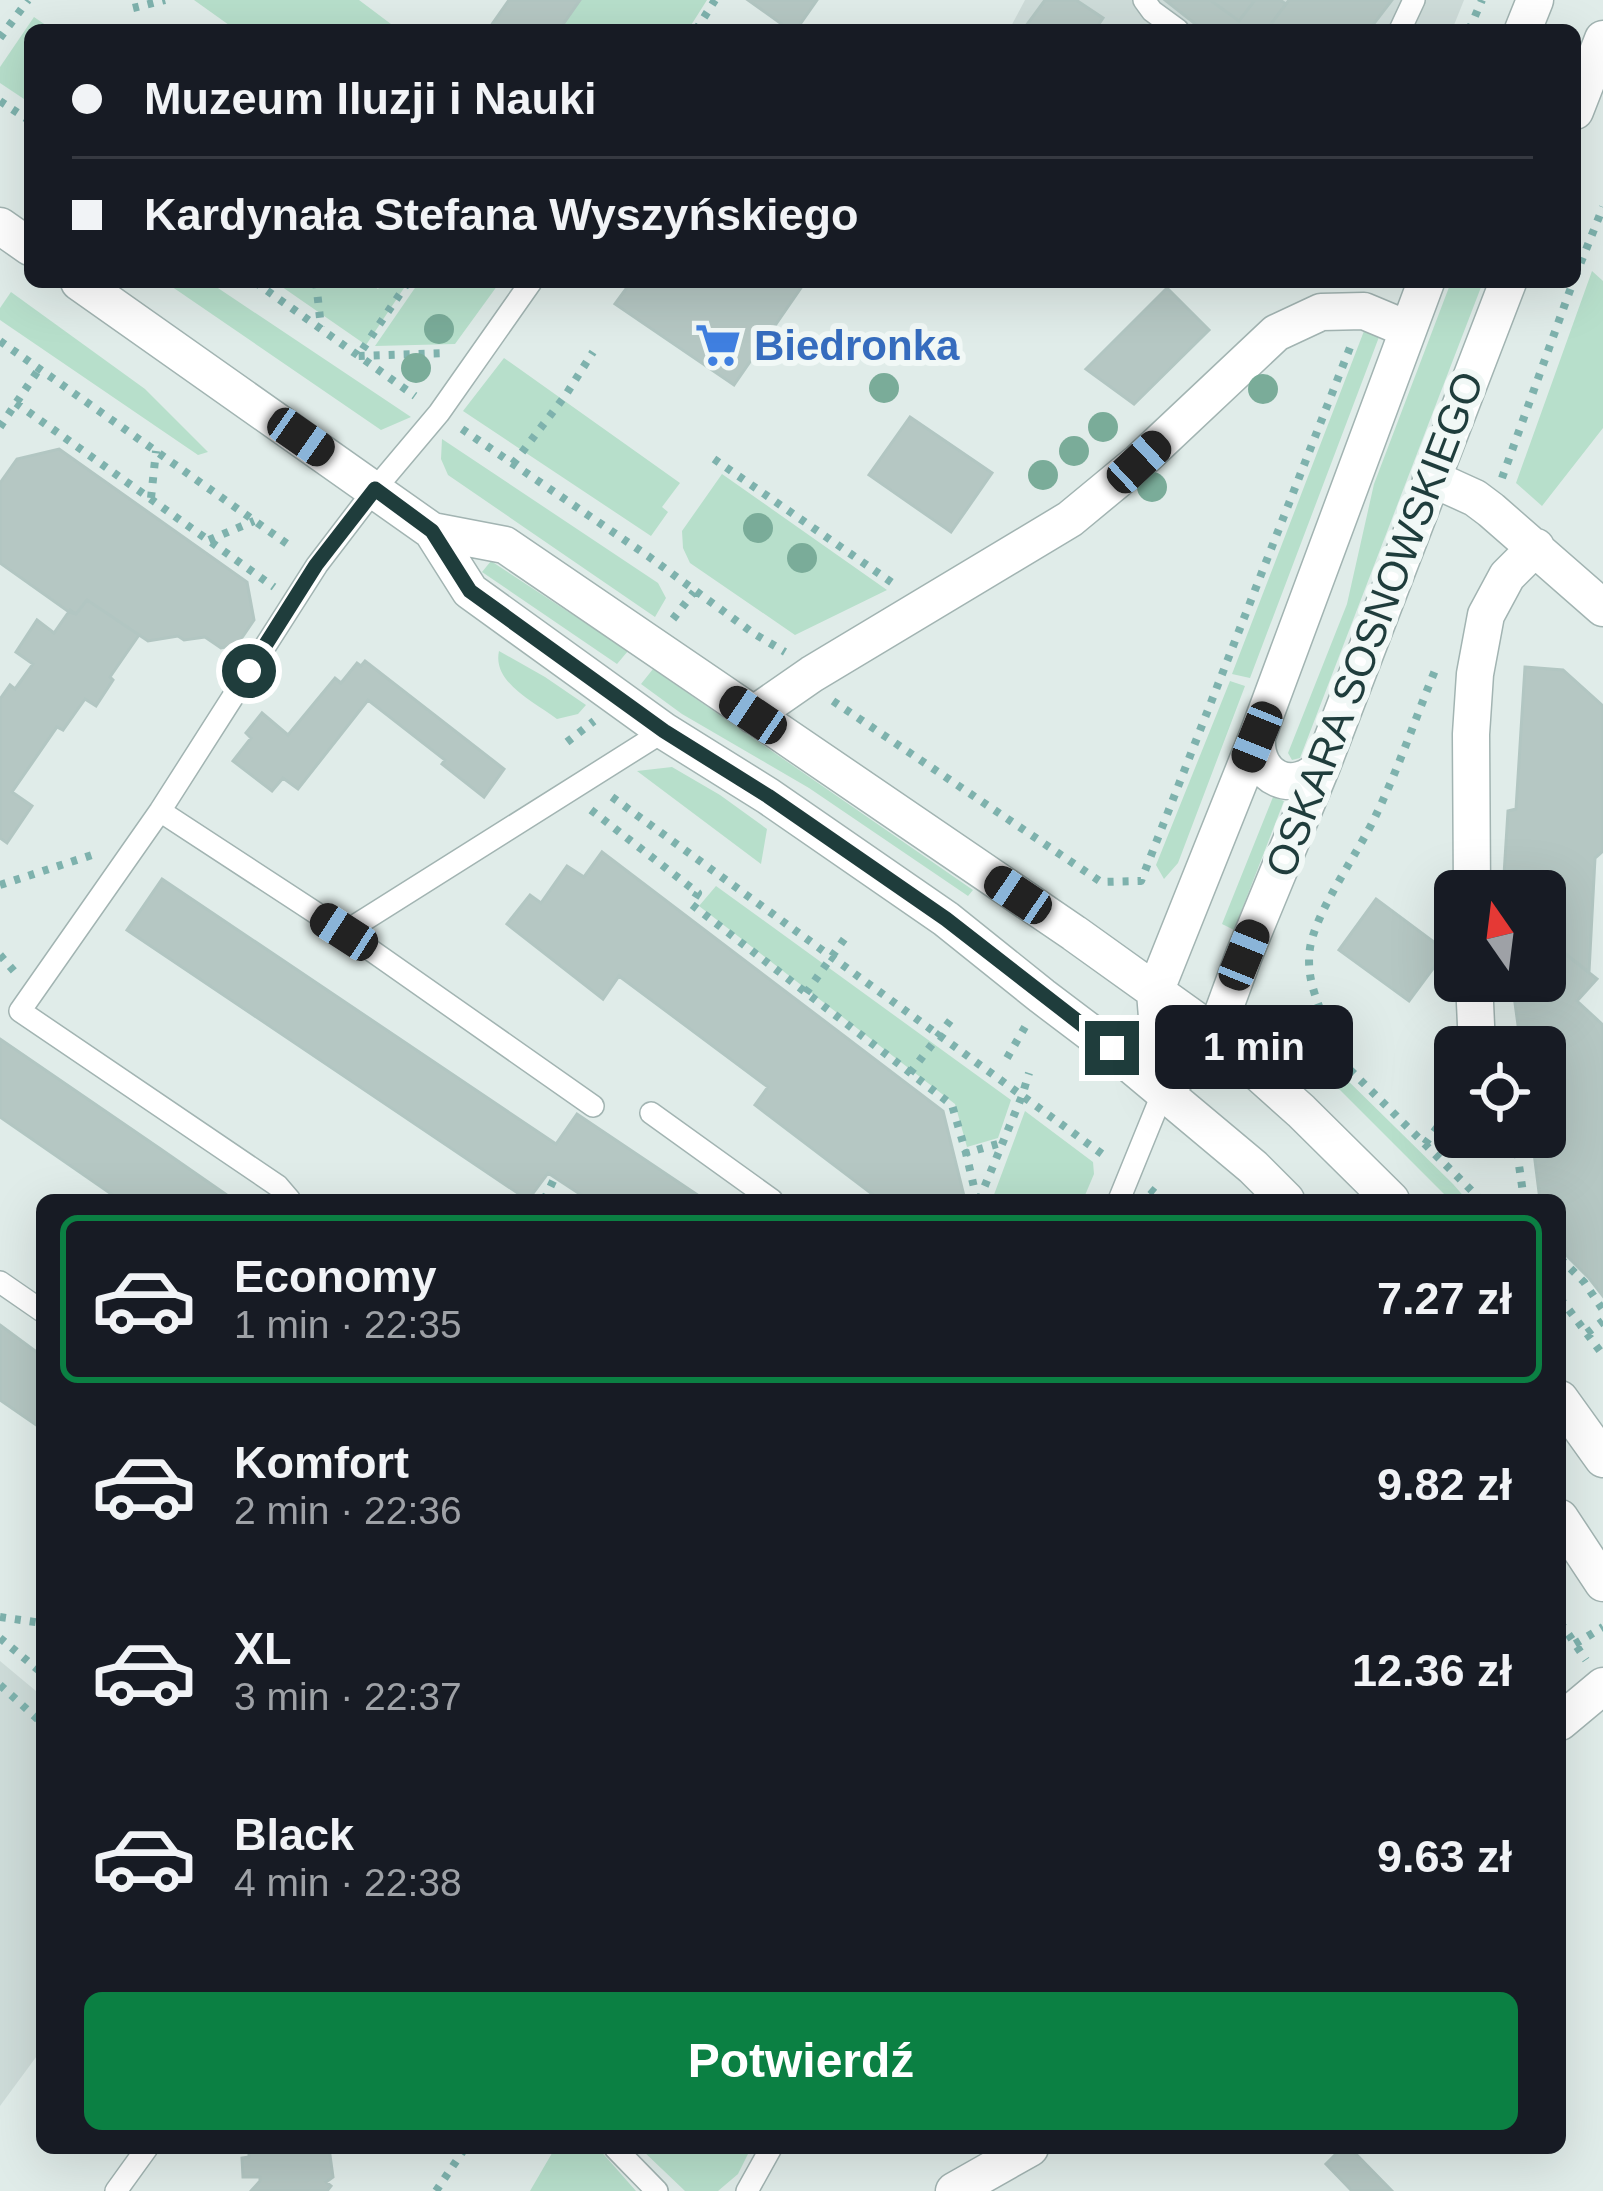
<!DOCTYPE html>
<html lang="pl">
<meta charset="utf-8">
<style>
body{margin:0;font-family:Helvetica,sans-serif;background:#242831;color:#f1f3f6;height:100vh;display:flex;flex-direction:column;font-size:45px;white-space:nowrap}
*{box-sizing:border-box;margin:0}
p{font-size:39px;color:#9ea1a6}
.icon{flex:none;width:66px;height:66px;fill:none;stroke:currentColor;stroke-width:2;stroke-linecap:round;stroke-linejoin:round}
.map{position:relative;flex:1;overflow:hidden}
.details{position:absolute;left:36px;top:1194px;width:1530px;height:960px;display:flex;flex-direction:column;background:#171b24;border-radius:18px;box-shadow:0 12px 48px #0002}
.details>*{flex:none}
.hud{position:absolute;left:24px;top:24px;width:1557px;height:264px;border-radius:18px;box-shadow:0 12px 48px #0002;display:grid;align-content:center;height:264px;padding:0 48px;background:#171b24}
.needle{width:78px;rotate:346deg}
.buttons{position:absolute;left:1434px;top:870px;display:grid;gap:24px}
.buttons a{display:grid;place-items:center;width:132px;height:132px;border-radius:18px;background:#171b24;box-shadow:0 12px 48px #0002;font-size:60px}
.end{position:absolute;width:54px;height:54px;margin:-27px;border:15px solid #1f3d3c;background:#fff;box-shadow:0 0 0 6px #fff}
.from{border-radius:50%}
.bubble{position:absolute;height:84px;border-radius:18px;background:#171b24;box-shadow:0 12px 48px #0002;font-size:39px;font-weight:700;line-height:84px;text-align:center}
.car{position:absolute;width:36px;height:72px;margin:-36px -18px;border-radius:15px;box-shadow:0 0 9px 3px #0007;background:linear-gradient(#222 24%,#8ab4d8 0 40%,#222 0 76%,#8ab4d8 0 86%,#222 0)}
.hud b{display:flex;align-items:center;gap:42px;height:114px;font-size:45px}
.hud b+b{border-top:3px solid #363941}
.hud i{width:30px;height:30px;background:#f1f3f6}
ul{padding:21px 0 0;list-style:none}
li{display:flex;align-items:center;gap:36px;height:168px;margin:0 24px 18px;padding:0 24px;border:6px solid transparent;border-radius:18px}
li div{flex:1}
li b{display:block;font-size:45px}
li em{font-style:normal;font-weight:700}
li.on{border-color:#0b8043}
li>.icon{width:108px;height:108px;stroke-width:1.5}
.primary-button{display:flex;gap:24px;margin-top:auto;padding:24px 48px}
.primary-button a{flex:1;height:138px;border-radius:18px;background:#0b8043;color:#fff;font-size:48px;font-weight:700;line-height:138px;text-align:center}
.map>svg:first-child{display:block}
.built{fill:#cedcd9}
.green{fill:#b7dfcb}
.building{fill:#b5c7c3;stroke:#b2c6c2;stroke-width:3}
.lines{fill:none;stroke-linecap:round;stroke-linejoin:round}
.service-casing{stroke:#a2b4b2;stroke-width:24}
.minor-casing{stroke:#a2b4b2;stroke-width:39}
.tertiary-casing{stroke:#a2b4b2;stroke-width:39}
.path{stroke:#7eb2ad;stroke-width:8;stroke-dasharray:6 9;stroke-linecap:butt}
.service{stroke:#fff;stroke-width:21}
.minor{stroke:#fff;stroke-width:36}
.tertiary{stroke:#fff;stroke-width:36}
.tree{fill:#7aac99}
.route{stroke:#1f3d3c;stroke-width:15}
.labels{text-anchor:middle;stroke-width:12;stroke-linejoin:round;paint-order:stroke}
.shop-label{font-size:42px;font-weight:bold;fill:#366cbe;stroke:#f1f8f6;text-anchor:start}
.street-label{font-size:42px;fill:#1f3d3c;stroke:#f1f8f6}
</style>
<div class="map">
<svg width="1603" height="2191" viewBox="0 0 1603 2191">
<rect width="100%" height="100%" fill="#e0ece9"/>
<path class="built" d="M1025,0H1464L1452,30H1009Z
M0,1661L42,1696V2049L0,2106Z"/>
<path class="green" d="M194,0H359L395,27L393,30H236Z
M580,0H707L688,30H559Z
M34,17L53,30H30V103L0,83V67Z
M1592,271L1603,281V428L1542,506L1516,483Z
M165,282H209L411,417L381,430Z
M275,282H368L378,289L384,282H408L366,345Z
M419,282H500L455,344L375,346Z
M1451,282H1483L1300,758L1292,760L1288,753L1347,604L1374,484Z
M11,292L145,389L208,452L198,455L0,320V308Z
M1364,331L1379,337L1250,678L1232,674Z
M504,358L680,483L662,507L668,512L651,536L463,411Z
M442,439L658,583L666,598L655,617L448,475L441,459Z
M722,474L887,590L795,635L690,563L683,548L682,531Z
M491,561L628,651L617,664L482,572Z
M499,651L545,677L586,705L578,714L557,719C535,702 492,683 499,651Z
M653,669L973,890L968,896L809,788L682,714L641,684Z
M1230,681L1245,686L1178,863L1164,879L1156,865Z
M672,767L720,795L767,829L761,864L637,771Z
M1273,797L1284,801L1234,930L1222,924Z
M716,886L1011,1100L998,1138L967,1147L955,1104L699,906Z
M1337,1070L1453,1184L1467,1200H1450L1330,1080Z
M1025,1111L1093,1162L1094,1174L1083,1200H992Z
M555,2148H598L636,2191H530Z
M640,2148H751L738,2174L718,2191H685Z"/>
<path class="building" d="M509,0H580L559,30H488Z
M748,0H817L796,30H790Z
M1045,0H1076L1103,18L1095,30H1023Z
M1165,0H1210L1239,21L1255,0H1280L1286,4L1268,28L1270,30H1203Z
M1210,0H1255L1239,21Z
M1289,0H1392L1369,30H1270L1268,28Z
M631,282H805L734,385L615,304Z
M1167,288L1209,330L1134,404L1086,369Z
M910,417L992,473L951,532L869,475Z
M59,449L247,582L254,620L237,645L221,648L205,637L184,640L178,636L148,641L87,600L76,614L69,612L0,563V483L17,459Z
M87,600L139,635L110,677L113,680L96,706L85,699L63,730L57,727L12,792L32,806L7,843L0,838V699L10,685L15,689L33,664L16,652L37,620L54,633L70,610L76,614Z
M365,661L504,769L484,797L442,764L445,760L368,700L298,789L283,778L272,791L233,761L251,738L246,733L262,713L288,735L335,678L341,683L357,663L361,666Z
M1525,667L1563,670L1603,706V851L1595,858L1589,972L1545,938V891H1503L1508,811L1516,809Z
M602,852L943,1111L965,1200H880L755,1105L768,1087L619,976L603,999L507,924L530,895L541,903L567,866L584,877Z
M162,879L556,1144L577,1114L705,1200H589L548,1173L528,1200L127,930Z
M1376,899L1446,951L1409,1001L1339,950Z
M1545,938L1597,979L1577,1001L1603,1025V1296L1589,1278L1560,1249V1200H1540L1532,1137H1545V1047H1521L1512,981H1545Z
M0,1039L162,1150L234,1200H120L0,1117Z
M0,1325L42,1356V1429L0,1400Z
M249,2148H329L333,2177L326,2182L331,2186L327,2191H251L260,2181V2177H243L242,2158L249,2157Z
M1342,2148H1350L1392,2191H1352L1326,2164Z"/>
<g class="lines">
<g class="service-casing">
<path id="service" d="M1144,0L1152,11L1178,30
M1400,30L1414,0
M160,811L345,932L593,1106
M345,932L664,731
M651,1113L772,1200
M290,1200L278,1186L20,1011L160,811L317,565L375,489L439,413L531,282
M1119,1200L1163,1092
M0,1282L42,1311
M615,2148L657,2191
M116,2191L147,2148
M747,2191L771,2148"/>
</g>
<g class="minor-casing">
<path id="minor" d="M1431,478L1475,498L1491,510L1603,608
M753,715L812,674L1070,519L1139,462L1276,333L1321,312L1364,311L1407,329
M1472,891L1471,734L1475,674L1486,615L1507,576L1536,547
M1474,981L1477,1047
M1560,1722L1603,1686
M954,2191L1030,2148"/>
</g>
<g class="tertiary-casing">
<path id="tertiary" d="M1523,30L1535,0
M1575,111L1603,39
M0,226L30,247
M79,282L432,531L470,591L664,731L768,796L946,919L1042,996L1112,1049L1253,1167L1286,1200
M432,531L505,545L1074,933L1215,1034L1301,1111L1391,1200
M1257,737C1254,779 1294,796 1322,766
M1163,1092L1215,1034L1244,955L1322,766L1508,282
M1163,1092L1155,992L1257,737L1426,282
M1560,1399L1603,1459
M1560,1518L1603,1583"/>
</g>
<path class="path" d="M133,8L165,0
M696,30L715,0
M1469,30L1482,0
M0,38L28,0
M0,101L30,121
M1575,277L1603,207
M255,282L415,396
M316,282L321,327
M408,282L358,356L445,353
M0,341L293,548
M16,403L274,587
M0,427L39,369
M462,429L648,556L753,633L785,652
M714,459L894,584
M513,464L565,396L593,352
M1502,478L1573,282
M151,498L156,451
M209,540L254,521
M673,619L694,592
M833,701L1101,882L1141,881L1351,345
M567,742L594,721
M612,797L1109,1159
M591,810L698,893L691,904L952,1105L966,1153
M0,885L95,854
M0,955L14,971
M806,993L845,938
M1318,1038L1481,1200
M1007,1058L1025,1027
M910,1073L953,1017
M1318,1081C1348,1027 1302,1004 1310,948C1316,910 1359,852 1376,815C1399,767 1416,717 1436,668
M1515,1137L1524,1200
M1425,1144L1439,1125L1455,1124
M1150,1189L1163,1200
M544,1200L555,1177
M977,1200L966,1153L1001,1143
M979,1200L1022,1096L1029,1073
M1560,1258L1584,1282L1603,1310
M1560,1298L1603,1355
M1587,1333L1603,1321
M0,1617L42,1623
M1560,1622L1586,1660
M0,1638L42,1673
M1575,1644L1603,1627
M0,1685L42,1723
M436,2191L465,2148"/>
<use href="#service" class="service"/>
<use href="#minor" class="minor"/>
<use href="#tertiary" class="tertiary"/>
</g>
<g class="tree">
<circle cx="439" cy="329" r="15"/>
<circle cx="416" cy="368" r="15"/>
<circle cx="884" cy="388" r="15"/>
<circle cx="1263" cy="389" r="15"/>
<circle cx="1103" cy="427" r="15"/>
<circle cx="1074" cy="451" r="15"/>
<circle cx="1043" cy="475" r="15"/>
<circle cx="1152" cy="487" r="15"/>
<circle cx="758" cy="528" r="15"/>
<circle cx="802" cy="558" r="15"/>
</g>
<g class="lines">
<path class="route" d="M249,671L316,565L375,489L432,531L470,591L664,731L768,796L946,919L1112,1048"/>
</g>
<defs>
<g id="supermarket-bare" transform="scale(3.6)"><path d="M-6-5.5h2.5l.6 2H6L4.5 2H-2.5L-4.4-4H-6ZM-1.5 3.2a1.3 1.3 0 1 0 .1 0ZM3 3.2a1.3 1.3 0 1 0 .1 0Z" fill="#3f7fe0" stroke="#f1f8f6" stroke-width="2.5" paint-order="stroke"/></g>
</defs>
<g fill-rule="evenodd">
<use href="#supermarket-bare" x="718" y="345"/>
</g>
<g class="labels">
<g class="shop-label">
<text x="754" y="360">Biedronka</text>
</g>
<g class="street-label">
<text transform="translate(1374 624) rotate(-69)" y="15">OSKARA SOSNOWSKIEGO</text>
</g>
</g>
</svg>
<div class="buttons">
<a><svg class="needle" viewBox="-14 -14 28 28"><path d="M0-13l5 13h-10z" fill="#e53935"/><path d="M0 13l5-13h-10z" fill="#9ea1a6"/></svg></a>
<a><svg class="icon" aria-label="locate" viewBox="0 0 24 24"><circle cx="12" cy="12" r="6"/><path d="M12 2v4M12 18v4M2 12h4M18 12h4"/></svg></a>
</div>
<i class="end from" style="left:249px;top:671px"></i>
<i class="end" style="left:1112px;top:1048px"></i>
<div class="bubble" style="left:1155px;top:1005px;width:198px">1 min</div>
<i class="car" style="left:301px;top:437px;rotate:125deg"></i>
<i class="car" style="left:1139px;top:462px;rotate:47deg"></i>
<i class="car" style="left:753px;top:715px;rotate:304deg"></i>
<i class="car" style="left:1257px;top:737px;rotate:202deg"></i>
<i class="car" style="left:1018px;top:895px;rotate:304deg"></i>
<i class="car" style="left:344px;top:932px;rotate:303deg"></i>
<i class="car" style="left:1244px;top:955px;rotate:22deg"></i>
<div class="hud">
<b><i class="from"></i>Muzeum Iluzji i Nauki</b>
<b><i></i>Kardynała Stefana Wyszyńskiego</b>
</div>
<section class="details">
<ul>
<li class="on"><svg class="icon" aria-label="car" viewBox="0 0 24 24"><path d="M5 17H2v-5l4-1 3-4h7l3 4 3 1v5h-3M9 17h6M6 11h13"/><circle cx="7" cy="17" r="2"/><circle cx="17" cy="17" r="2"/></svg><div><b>Economy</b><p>1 min · 22:35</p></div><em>7.27 zł</em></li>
<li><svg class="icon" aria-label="car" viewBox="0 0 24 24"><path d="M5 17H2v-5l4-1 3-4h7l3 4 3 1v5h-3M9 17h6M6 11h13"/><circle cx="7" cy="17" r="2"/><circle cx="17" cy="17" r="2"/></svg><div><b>Komfort</b><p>2 min · 22:36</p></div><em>9.82 zł</em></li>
<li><svg class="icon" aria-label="car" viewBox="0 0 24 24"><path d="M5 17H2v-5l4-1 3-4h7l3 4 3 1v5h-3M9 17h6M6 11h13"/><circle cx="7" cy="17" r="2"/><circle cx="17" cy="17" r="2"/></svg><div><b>XL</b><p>3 min · 22:37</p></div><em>12.36 zł</em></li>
<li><svg class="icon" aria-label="car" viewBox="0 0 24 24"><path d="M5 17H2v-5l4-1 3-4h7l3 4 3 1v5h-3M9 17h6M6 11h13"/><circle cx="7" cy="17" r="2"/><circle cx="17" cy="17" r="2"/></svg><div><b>Black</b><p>4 min · 22:38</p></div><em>9.63 zł</em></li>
</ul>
<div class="primary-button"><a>Potwierdź</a></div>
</section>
</div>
